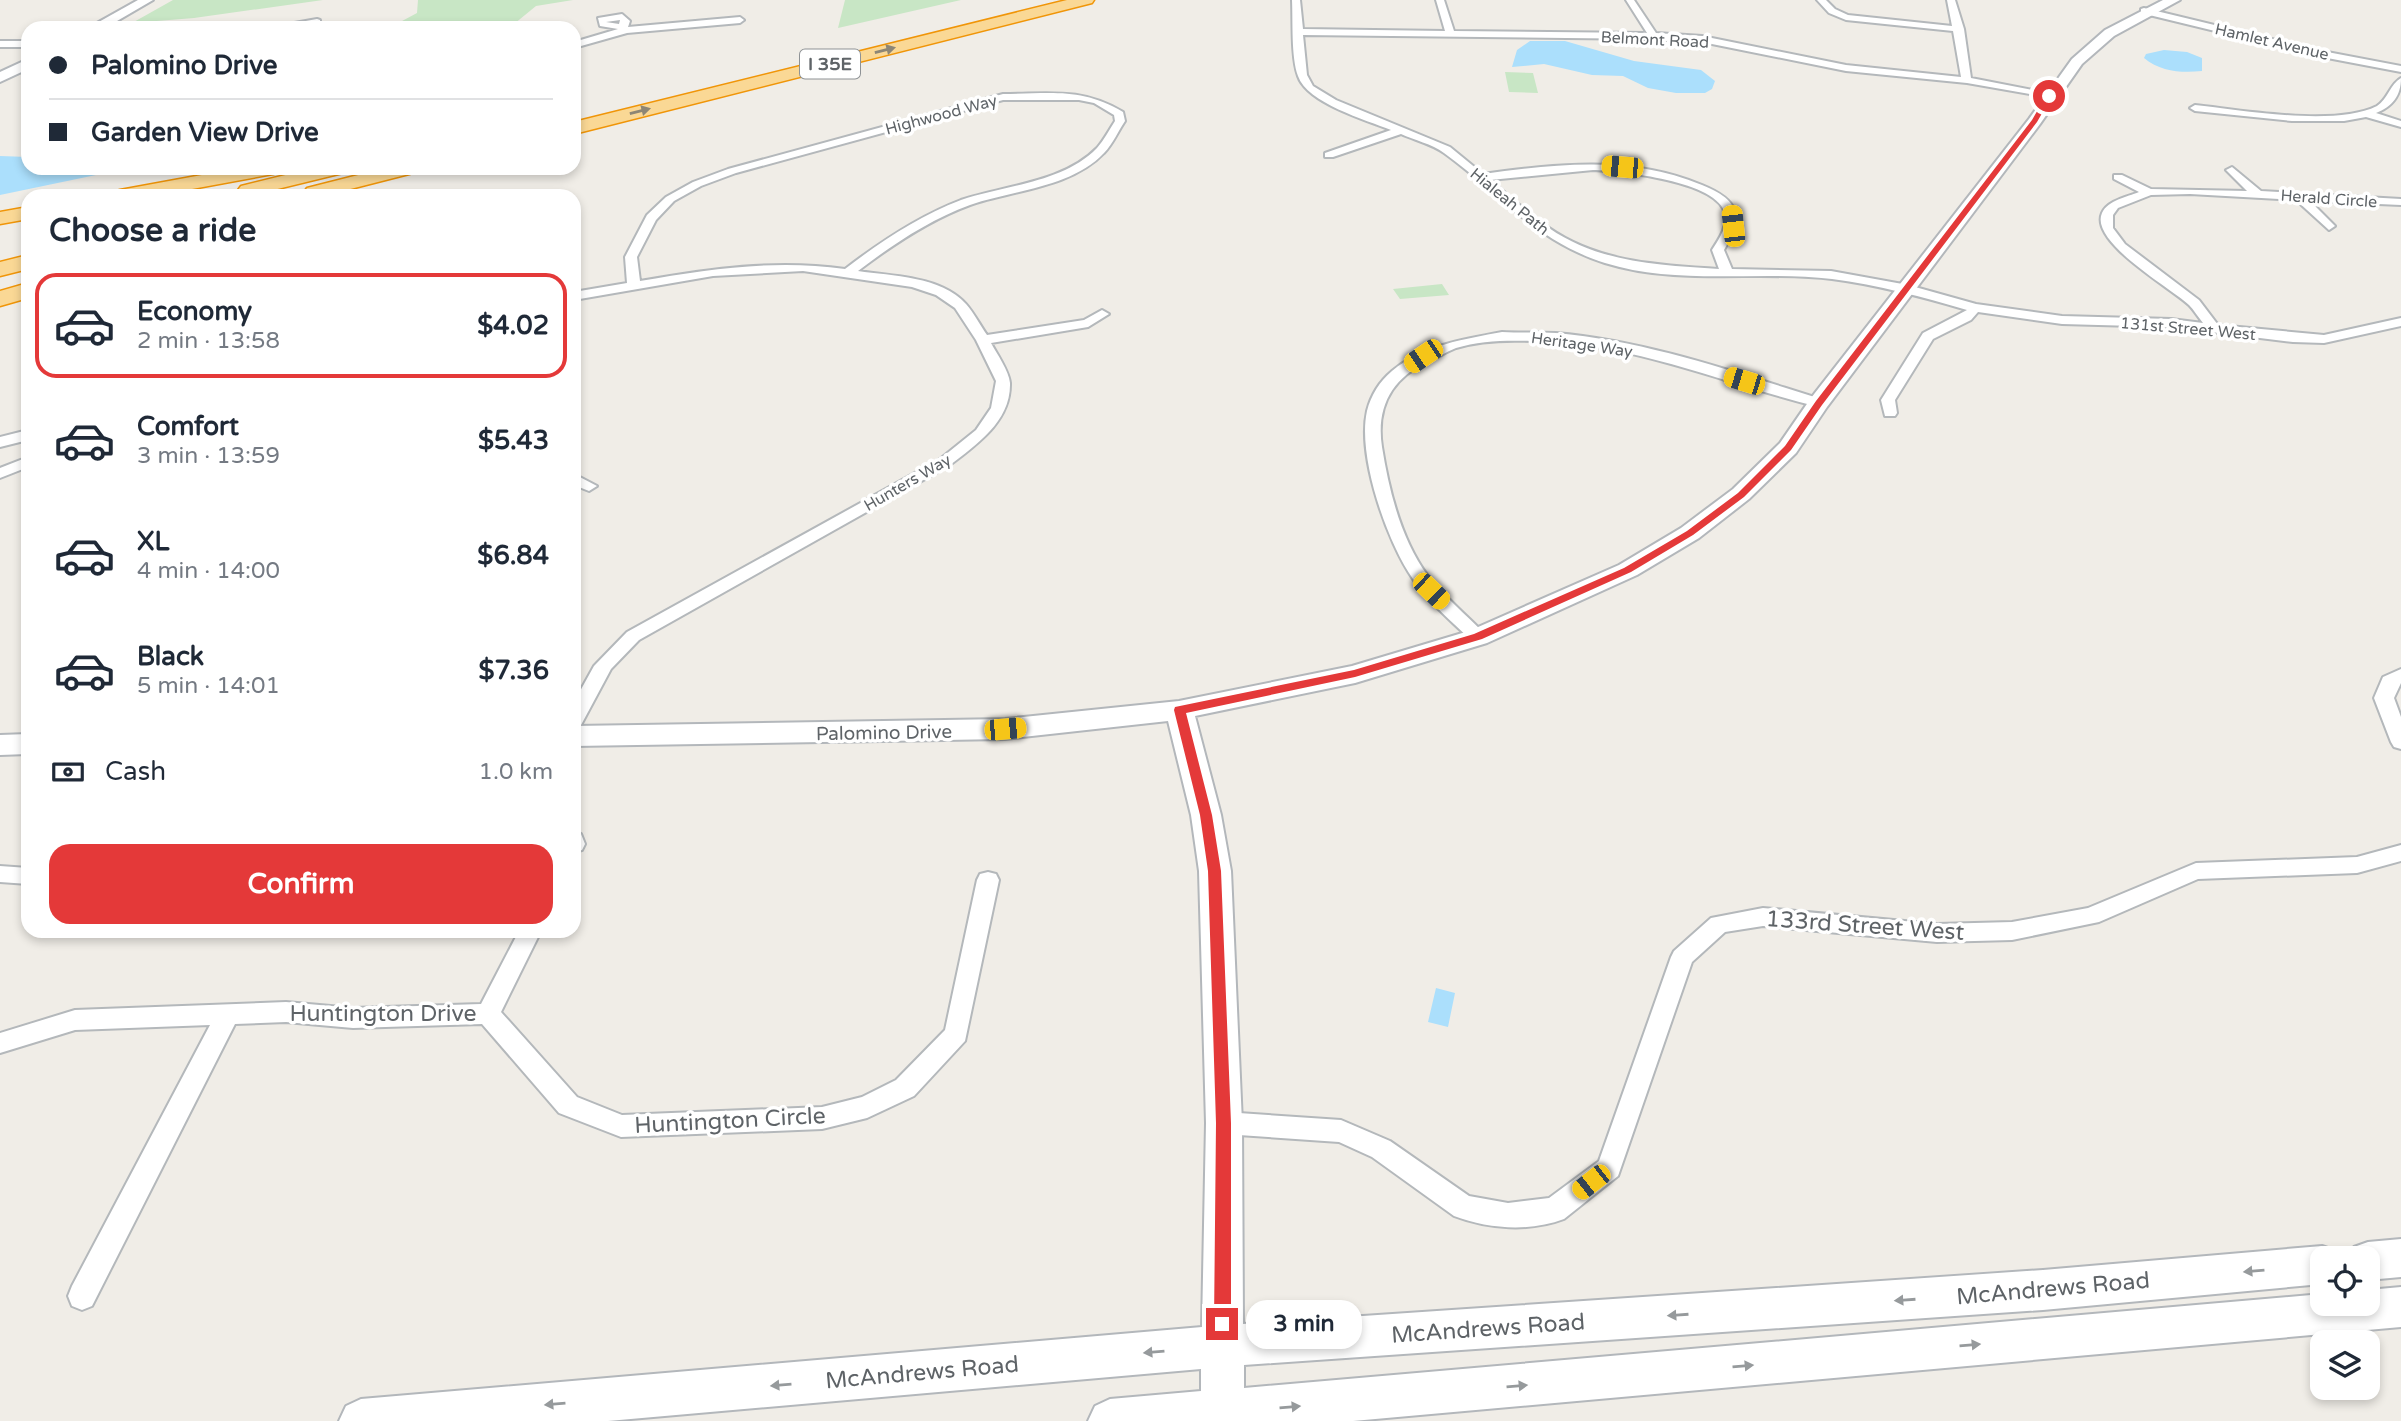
<!DOCTYPE html>
<meta charset="utf-8">
<style>
body{margin:0;font-family:"Varela Round",sans-serif;background:#f6f6f7;color:#1f2937;height:100vh;display:flex;flex-direction:column;font-size:26px;white-space:nowrap}
*{box-sizing:border-box;margin:0}
p{font-size:23px;color:#747a83}
.icon{flex:none;width:38px;height:38px;fill:none;stroke:currentColor;stroke-width:2;stroke-linecap:round;stroke-linejoin:round}
.map{position:relative;flex:1;overflow:hidden}
.side{position:absolute;left:21px;top:189px;width:560px;height:749px;display:flex;flex-direction:column;background:#fff;border-radius:21px;box-shadow:0 4px 10px #0003}
.side>*{flex:none}
.banner{position:absolute;left:21px;top:21px;width:560px;height:154px;border-radius:21px;box-shadow:0 4px 10px #0003;display:grid;align-content:center;height:154px;padding:0 28px;background:#fff}
.tools{position:absolute;left:2310px;top:1246px;display:grid;gap:14px}
.tools a{display:grid;place-items:center;width:70px;height:70px;border-radius:14px;background:#fff;box-shadow:0 4px 10px #0003;font-size:35px}
.end{position:absolute;width:32px;height:32px;margin:-16px;border:9px solid #e43939;background:#fff;box-shadow:0 0 0 4px #fff}
.from{border-radius:50%}
.bubble{position:absolute;height:49px;border-radius:21px;background:#fff;box-shadow:0 4px 10px #0003;font-size:23px;font-weight:800;line-height:49px;text-align:center}
.car{position:absolute;width:21px;height:42px;margin:-21px -10px;border-radius:9px;box-shadow:0 0 5px 2px #0007;background:linear-gradient(#f5c518 24%,#345 0 40%,#f5c518 0 76%,#345 0 86%,#f5c518 0)}
.banner b{display:flex;align-items:center;gap:24px;height:66px;font-size:26px}
.banner b+b{border-top:2px solid #e0e1e3}
.banner i{width:18px;height:18px;background:#1f2937}
ul{padding:0;list-style:none}
li{display:flex;align-items:center;gap:21px;height:105px;margin:0 14px 10px;padding:0 14px;border:4px solid transparent;border-radius:21px}
li div{flex:1}
li b{display:block;font-size:26px}
li em{font-style:normal;font-weight:800}
li.active{border-color:#e43939}
li>.icon{width:63px;height:63px;stroke-width:1.5}
h2{padding:0 28px;font-size:32px;line-height:84px}
.pay{display:flex;align-items:center;gap:18px;height:77px;padding:0 28px;font-size:26px}
.pay p{margin-inline-start:auto}
.cta{display:flex;gap:14px;margin-top:auto;padding:14px 28px}
.cta a{flex:1;height:80px;border-radius:21px;background:#e43939;color:#fff;font-size:28px;font-weight:800;line-height:80px;text-align:center}
.map>svg:first-child{display:block}
.green{fill:#c8e6c5}
.water{fill:#abdffc}
.lines{fill:none;stroke-linecap:round;stroke-linejoin:round}
.street-casing{stroke:#b4b8bb;stroke-width:4}
.secondary-casing{stroke:#b3b7bb;stroke-width:4}
.highway-casing{stroke:#f09508;stroke-width:3}
.street{fill:#fff;fill-rule:evenodd}
.secondary{fill:#fff;fill-rule:evenodd}
.highway{fill:#fad895;fill-rule:evenodd}
.oneway{fill:#8d8675}
.oneway2{fill:#969a9c}
.route{fill:#e43939}
.labels{text-anchor:middle;stroke-width:7;stroke-linejoin:round;paint-order:stroke}
.far-street-label{font-size:16px;fill:#5e6367;stroke:#fff}
.shield{fill:#fff;stroke:#8e9295;stroke-width:2}
.shield-label{font-size:18px;font-weight:bold;fill:#5e6367}
.street-label{font-size:19px;fill:#5e6367;stroke:#fff}
.near-street-label{font-size:23px;fill:#5e6367;stroke:#fff}
</style>
<div class="map">
<svg width="2401" height="1421" viewBox="0 0 2401 1421">
<rect width="100%" height="100%" fill="#f0ede7"/>
<path class="green" d="M173,0H323L194,18L132,23Z
M418,0H573L536,6L514,24L505,28H389L417,13Z
M845,0H961L838,28Z
M1505,72L1533,73L1538,93L1509,92Z
M1442,284L1449,295L1400,299L1393,289Z"/>
<path class="water" d="M1530,41H1565L1634,61L1701,70L1715,81L1712,89L1705,93H1676L1648,88L1623,76L1592,75L1544,64L1512,67L1517,50Z
M2164,50L2187,52L2202,58V71C2182,73 2161,72 2144,58L2146,54Z
M0,156L28,157V168L120,170L0,195Z
M1436,988L1455,993L1448,1027L1428,1022Z"/>
<g class="lines">
<g class="street-casing">
<path id="street" d="M1292,0H1300L1303,29L1445,31L1436,0H1444L1454,31L1647,33L1626,0H1634L1656,33L1702,36L1846,65L1961,77L1953,31L1846,20L1829,13L1817,0H1826L1835,9L1848,15L1952,26L1947,0H1955L1964,29L1971,78L2053,94V98L1967,83L1846,71L1702,42L1653,39L1303,35L1307,75L1313,86L1336,100L1450,147L1483,174C1558,164 1630,155 1702,185C1739,200 1744,215 1724,250L1732,269L1831,271L1908,285L1976,304L2062,316L2171,319L2203,323C2198,317 2194,310 2189,305C2171,288 2089,242 2102,213C2108,200 2127,197 2139,192L2114,179V175H2122L2151,189L2247,191L2226,170L2232,167L2261,191L2401,199V205L2310,201L2335,226L2329,230L2296,200L2190,194L2151,195L2118,208L2113,215V228L2125,244L2199,300L2218,325L2324,335L2401,318V326L2324,343L2293,342L2171,327L2062,324L1978,312L1971,320L1933,339L1895,400L1897,413L1895,416H1885L1881,400L1923,333L1967,310C1923,297 1878,285 1832,279C1758,270 1678,286 1605,263C1535,241 1501,194 1444,153C1432,144 1414,140 1401,134L1333,157H1325V153L1391,130C1366,120 1307,103 1298,76C1291,57 1293,21 1292,0ZM1593,170C1620,171 1719,181 1725,214C1728,227 1718,240 1712,250L1719,269C1660,265 1599,263 1549,228C1528,214 1510,196 1490,180Z
M2144,8L2322,51L2401,66V72L2322,57L2141,13V9Z
M622,14L630,21L628,27L740,17L744,20L740,23L627,33L574,48V42L618,29L600,26L598,18ZM620,20L619,24L606,22Z
M317,19L320,20V24L266,28Z
M0,41H28V47H0Z
M2401,78C2401,96 2392,107 2376,113L2401,121V127L2366,117L2344,121H2292L2195,111L2190,108L2195,105C2242,110 2335,127 2377,106C2388,99 2390,84 2401,78Z
M1003,94C1050,94 1081,87 1123,112L1125,121C1118,131 1113,144 1104,153C1071,188 1013,190 970,205C929,220 892,245 858,271C892,276 941,276 966,304C974,313 980,325 987,335L1084,320L1102,310L1109,314L1088,327L991,343C997,354 1009,371 1010,383C1011,421 977,444 950,465L639,640L611,669L581,725L574,727V702L594,666L627,632L940,459L976,430L991,408L996,381L976,340L955,308L936,295L912,287L803,271L713,276L574,300V292L627,283L625,257L647,215L666,197L693,182L728,169ZM1003,100H1079L1094,103L1114,115L1115,121C1109,130 1104,140 1097,148C1063,183 1005,185 961,200C919,216 880,242 845,269C775,259 709,269 640,281L637,257L656,220L674,201L701,186L736,173Z
M1502,332C1520,333 1539,332 1556,333C1648,341 1737,373 1824,400L1826,403L1819,407C1722,383 1631,342 1530,341C1506,340 1479,341 1456,348C1446,352 1437,358 1427,362C1391,379 1376,408 1382,447C1389,491 1401,540 1428,576C1445,597 1465,614 1484,633L1487,637L1478,643L1472,641C1451,621 1429,602 1413,579C1387,542 1357,456 1367,411C1371,395 1380,381 1392,371C1423,345 1465,339 1502,332Z
M28,430V440L0,447V437Z
M28,457V467L0,478V468Z
M574,474L597,486L589,491L574,485Z
M2401,669V683L2394,698L2401,717V749L2394,747L2391,742L2374,698L2383,677Z
M574,832L581,834L585,844L582,850L574,852Z
M2401,845V861L2357,873L2198,879L2099,922L2012,940L1937,942L1763,926L1725,932L1692,962L1618,1176L1564,1219C1530,1232 1488,1229 1454,1216L1372,1157L1339,1142L1224,1134L1215,1131L1211,1123L1215,1115L1224,1112L1341,1120L1390,1141L1469,1196L1508,1203L1549,1198L1599,1161L1671,957L1674,951L1711,918L1763,908L1937,924L2012,922L2088,908L2196,863L2357,857Z
M0,866L28,868V884L0,882Z
M988,872L996,874L999,880L965,1041L914,1096L867,1118L822,1129L621,1137L559,1113L482,1024L353,1028L286,1022L235,1024L92,1306L82,1310L72,1306L68,1296L72,1286L210,1025L75,1030L0,1053V1033L75,1010L286,1002L353,1008L481,1004L519,931H541L501,1012L577,1097L622,1115L822,1107L862,1097L896,1080L945,1030L977,880L980,874Z"/>
</g>
<g class="secondary-casing">
<path id="secondary" d="M138,0H153L105,28H88Z
M2163,0H2180L2114,36L2082,64L2040,124L1827,407L1796,453L1749,499L1699,538L1637,575L1487,643L1355,683L1195,716L1221,815L1231,871L1242,1123L1243,1324L2043,1270L2322,1246L2336,1251L2339,1258H2322V1284L2043,1310L1244,1365V1388L2322,1294V1304H2368V1290L2401,1287V1327L1353,1421H1088L1095,1406L1110,1399L1201,1391V1369L608,1421H339L346,1406L361,1399L1202,1327L1206,1123L1199,871L1191,815L1168,721L1005,739L574,746V726L1005,719L1179,701L1352,666L1469,631L1619,565L1681,528L1733,489L1780,443L1811,398L2029,119L2072,59L2105,30Z
M28,59V69L0,82V72Z
M28,734V754L0,755V735Z
M2401,1239V1277L2368,1280V1258H2349L2354,1247L2368,1242Z"/>
</g>
<g class="highway-casing">
<path id="highway" d="M1067,0H1094L1092,3L574,134V122Z
M240,168H283L280,172L273,174L154,196H110L113,192L120,190Z
M314,168H350L347,172L249,196L241,194L238,190L241,186Z
M386,168H420L417,172L323,196H306L304,192L307,188Z
M28,207V219L0,224V212Z
M28,255V269L0,276V262Z
M28,283V298L0,306V291Z"/>
</g>
<use href="#street" class="street"/>
<use href="#secondary" class="secondary"/>
<use href="#highway" class="highway"/>
</g>
<defs><path id="oneway-solid" d="M-6-.8H1V-3.2L6.5 0L1 3.2V.8H-6Z" transform="scale(1.75)"/></defs>
<g class="oneway">
<use href="#oneway-solid" transform="translate(885 50) rotate(-14)"/>
<use href="#oneway-solid" transform="translate(640 111) rotate(-14)"/>
</g>
<g class="oneway2">
<use href="#oneway-solid" transform="translate(2254 1271) rotate(175)"/>
<use href="#oneway-solid" transform="translate(1905 1300) rotate(176)"/>
<use href="#oneway-solid" transform="translate(1678 1315) rotate(176)"/>
<use href="#oneway-solid" transform="translate(1970 1345) rotate(-5)"/>
<use href="#oneway-solid" transform="translate(1154 1352) rotate(175)"/>
<use href="#oneway-solid" transform="translate(1743 1366) rotate(-5)"/>
<use href="#oneway-solid" transform="translate(781 1385) rotate(175)"/>
<use href="#oneway-solid" transform="translate(1517 1386) rotate(-5)"/>
<use href="#oneway-solid" transform="translate(555 1404) rotate(175)"/>
<use href="#oneway-solid" transform="translate(1290 1407) rotate(-5)"/>
</g>
<path class="route" d="M2047,94L2052,96L2037,122L1822,405L1791,450L1744,497L1693,535L1631,572L1482,639L1355,677L1186,713L1212,815L1221,871L1231,1123V1324L1228,1329L1222,1332L1216,1329L1214,1324L1216,1123L1208,871L1200,815L1174,710L1175,707L1354,670L1474,634L1624,568L1687,531L1738,493L1785,446L1816,401L2032,120Z"/>
<g class="labels">
<g class="far-street-label">
<text transform="translate(1655 39) rotate(3)" y="6">Belmont Road</text>
<text transform="translate(2272 41) rotate(13)" y="6">Hamlet Avenue</text>
<text transform="translate(941 114) rotate(-15)" y="6">Highwood Way</text>
<text transform="translate(2329 198) rotate(4)" y="6">Herald Circle</text>
<text transform="translate(1510 201) rotate(39)" y="6">Hialeah Path</text>
<text transform="translate(2188 328) rotate(5)" y="6">131st Street West</text>
<text transform="translate(1582 344) rotate(8)" y="6">Heritage Way</text>
<text transform="translate(907 482) rotate(-30)" y="6">Hunters Way</text>
</g>
<rect class="shield" x="800" y="49.5" width="60" height="29" rx="5"/>
<g class="shield-label">
<text x="830" y="70">I 35E</text>
</g>
<g class="street-label">
<text transform="translate(884 732) rotate(-1)" y="7">Palomino Drive</text>
</g>
<g class="near-street-label">
<text transform="translate(1865 925) rotate(4)" y="8">133rd Street West</text>
<text x="383" y="1021">Huntington Drive</text>
<text transform="translate(730 1120) rotate(-3)" y="8">Huntington Circle</text>
<text transform="translate(2053 1288) rotate(-5)" y="8">McAndrews Road</text>
<text transform="translate(1488 1328) rotate(-4)" y="8">McAndrews Road</text>
<text transform="translate(922 1372) rotate(-5)" y="8">McAndrews Road</text>
</g>
</g>
</svg>
<div class="tools">
<a><svg class="icon" aria-label="locate" viewBox="0 0 24 24"><circle cx="12" cy="12" r="6"/><path d="M12 2v4M12 18v4M2 12h4M18 12h4"/></svg></a>
<a><svg class="icon" aria-label="layers" viewBox="0 0 24 24"><path d="M12 4l9 5-9 5-9-5zM3 14l9 5 9-5"/></svg></a>
</div>
<i class="end from" style="left:2049px;top:96px"></i>
<i class="end" style="left:1222px;top:1324px"></i>
<div class="bubble" style="left:1246px;top:1300px;width:116px">3 min</div>
<i class="car" style="left:1622px;top:167px;rotate:275deg"></i>
<i class="car" style="left:1733px;top:226px;rotate:354deg"></i>
<i class="car" style="left:1423px;top:356px;rotate:236deg"></i>
<i class="car" style="left:1744px;top:381px;rotate:287deg"></i>
<i class="car" style="left:1431px;top:591px;rotate:134deg"></i>
<i class="car" style="left:1005px;top:729px;rotate:85deg"></i>
<i class="car" style="left:1591px;top:1182px;rotate:232deg"></i>
<div class="banner">
<b><i class="from"></i>Palomino Drive</b>
<b><i></i>Garden View Drive</b>
</div>
<section class="side">
<h2>Choose a ride</h2>
<ul>
<li class="active"><svg class="icon" aria-label="car" viewBox="0 0 24 24"><path d="M5 17H2v-5l4-1 3-4h7l3 4 3 1v5h-3M9 17h6M6 11h13"/><circle cx="7" cy="17" r="2"/><circle cx="17" cy="17" r="2"/></svg><div><b>Economy</b><p>2 min · 13:58</p></div><em>$4.02</em></li>
<li><svg class="icon" aria-label="car" viewBox="0 0 24 24"><path d="M5 17H2v-5l4-1 3-4h7l3 4 3 1v5h-3M9 17h6M6 11h13"/><circle cx="7" cy="17" r="2"/><circle cx="17" cy="17" r="2"/></svg><div><b>Comfort</b><p>3 min · 13:59</p></div><em>$5.43</em></li>
<li><svg class="icon" aria-label="car" viewBox="0 0 24 24"><path d="M5 17H2v-5l4-1 3-4h7l3 4 3 1v5h-3M9 17h6M6 11h13"/><circle cx="7" cy="17" r="2"/><circle cx="17" cy="17" r="2"/></svg><div><b>XL</b><p>4 min · 14:00</p></div><em>$6.84</em></li>
<li><svg class="icon" aria-label="car" viewBox="0 0 24 24"><path d="M5 17H2v-5l4-1 3-4h7l3 4 3 1v5h-3M9 17h6M6 11h13"/><circle cx="7" cy="17" r="2"/><circle cx="17" cy="17" r="2"/></svg><div><b>Black</b><p>5 min · 14:01</p></div><em>$7.36</em></li>
</ul>
<div class="pay"><svg class="icon" aria-label="cash" viewBox="0 0 24 24"><path d="M3 7h18v10H3z"/><circle cx="12" cy="12" r="2"/></svg>Cash<p>1.0 km</p></div>
<div class="cta"><a>Confirm</a></div>
</section>
</div>
